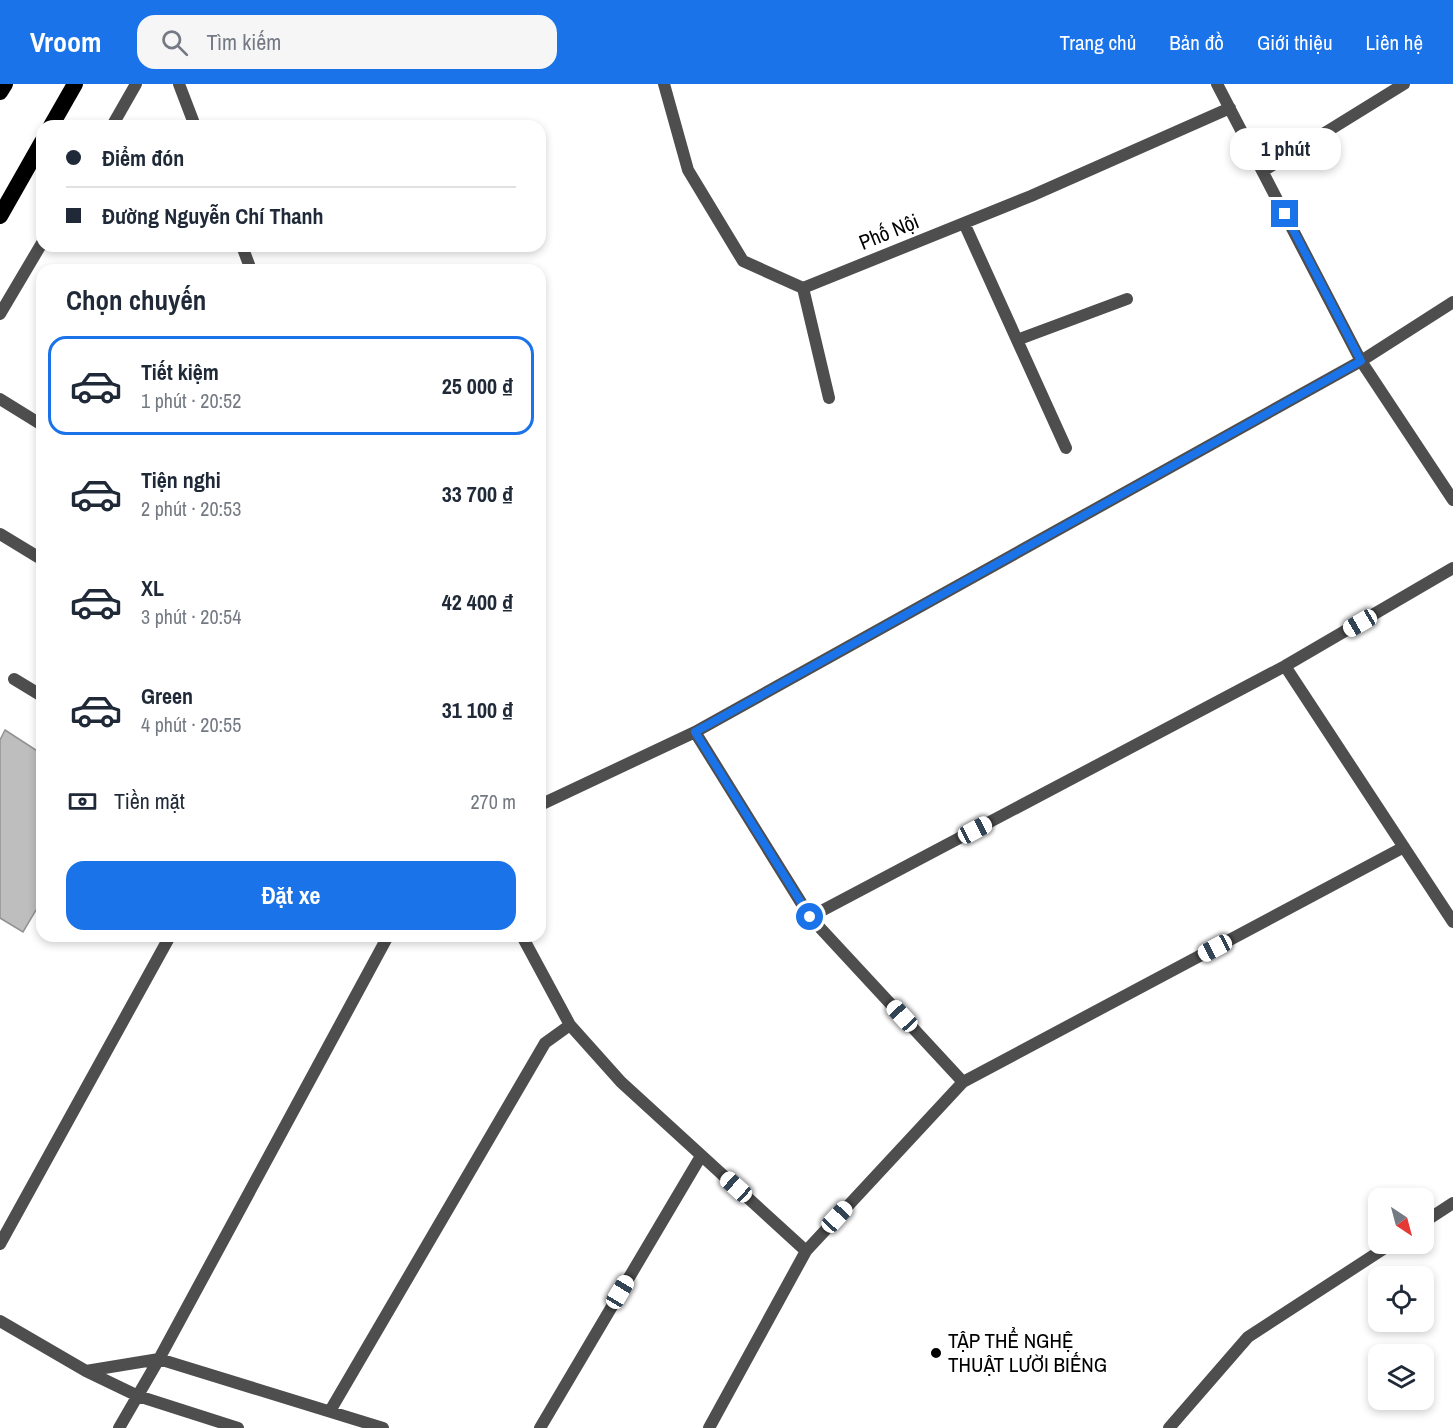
<!DOCTYPE html>
<html lang="vi">
<meta charset="utf-8">
<style>
body{margin:0;font-family:"Archivo Narrow",sans-serif;background:#f6f6f7;color:#1f2937;height:100vh;display:flex;flex-direction:column;font-size:22px;white-space:nowrap}
*{box-sizing:border-box;margin:0}
p{font-size:20px;color:#747a83}
.icon{flex:none;width:33px;height:33px;fill:none;stroke:currentColor;stroke-width:2;stroke-linecap:round;stroke-linejoin:round}
.map{position:relative;flex:1;overflow:hidden}
.panel{position:absolute;left:36px;top:180px;width:510px;height:678px;display:flex;flex-direction:column;background:#fff;border-radius:18px;box-shadow:0 3px 9px #0003}
.panel>*{flex:none}
.hud{position:absolute;left:36px;top:36px;width:510px;height:132px;border-radius:18px;box-shadow:0 3px 9px #0003;display:grid;align-content:center;height:132px;padding:0 30px;background:#fff}
.needle{width:39px;rotate:144deg}
.tools{position:absolute;left:1368px;top:1104px;display:grid;gap:12px}
.tools a{display:grid;place-items:center;width:66px;height:66px;border-radius:12px;background:#fff;box-shadow:0 3px 9px #0003;font-size:30px}
.end{position:absolute;width:27px;height:27px;margin:-14px;border:8px solid #1a73e8;background:#fff;box-shadow:0 0 0 3px #fff}
.from{border-radius:50%}
.bubble{position:absolute;height:42px;border-radius:18px;background:#fff;box-shadow:0 3px 9px #0003;font-size:20px;font-weight:800;line-height:42px;text-align:center}
.car{position:absolute;width:18px;height:36px;margin:-18px -9px;border-radius:8px;box-shadow:0 0 4px 2px #0007;background:linear-gradient(#fff 24%,#345 0 40%,#fff 0 76%,#345 0 86%,#fff 0)}
.hud b{display:flex;align-items:center;gap:21px;height:57px;font-size:22px}
.hud b+b{border-top:2px solid #e0e1e3}
.hud i{width:15px;height:15px;background:#1f2937}
ul{padding:0;list-style:none}
li{display:flex;align-items:center;gap:18px;height:99px;margin:0 12px 9px;padding:0 18px;border:3px solid transparent;border-radius:18px}
li div{flex:1}
li b{display:block;font-size:22px}
li em{font-style:normal;font-weight:800}
li.selected{border-color:#1a73e8}
li>.icon{width:54px;height:54px;stroke-width:1.5}
h2{padding:0 30px;font-size:27px;line-height:72px}
.pay{display:flex;align-items:center;gap:15px;height:66px;padding:0 30px;font-size:22px}
.pay p{margin-inline-start:auto}
.button{display:flex;gap:12px;margin-top:auto;padding:12px 30px}
.button a{flex:1;height:69px;border-radius:18px;background:#1a73e8;color:#fff;font-size:24px;font-weight:800;line-height:69px;text-align:center}
header{display:flex;align-items:center;gap:36px;box-sizing:border-box;height:84px;padding:0 30px;background:#1a73e8;color:#fff}
header strong{font-size:28px}
nav{display:flex;gap:33px;margin-inline-start:auto;font-size:21px}
.search{width:420px;height:54px;background:#f6f6f7;display:flex;align-items:center;gap:15px;box-sizing:border-box;padding:0 21px;border-radius:18px;color:#747a83;font-size:22px}
.map>svg:first-child{display:block}
.building{fill:#bebebe;stroke:#929292;stroke-width:1.5}
.lines{fill:none;stroke-linecap:round;stroke-linejoin:round}
.service{stroke:#4e4e4e;stroke-width:12}
.minor{stroke:#4e4e4e;stroke-width:12}
.trunk{stroke:#000;stroke-width:16}
.route{stroke:#1a73e8;stroke-width:8}
.poi-dot{fill:#000;stroke:#fff;stroke-width:2}
.labels{text-anchor:middle;stroke-width:4.5;stroke-linejoin:round;paint-order:stroke}
.street-label{font-size:21px;fill:#000;stroke:#fff}
.poi-label{font-size:21px;fill:#000;stroke:#fff;text-anchor:start}
</style>
<header>
<strong>Vroom</strong>
<div class="search"><svg class="icon" aria-label="search" viewBox="0 0 24 24"><circle cx="10" cy="10" r="6"/><path d="M15 15l6 6"/></svg>Tìm kiếm</div>
<nav><a>Trang chủ</a><a>Bản đồ</a><a>Giới thiệu</a><a>Liên hệ</a></nav>
</header>
<div class="map">
<svg width="1453" height="1344" viewBox="0 0 1453 1344">
<rect width="100%" height="100%" fill="#fff"/>
<path class="building" d="M5,646L42,670V816L23,848L0,834V656Z"/>
<g class="lines">
<path class="service" d="M112,42L136,0
M0,230L42,159
M0,315L42,341
M0,450L38,473H42
M14,595L42,612"/>
<path class="minor" d="M179,0L195,42
M664,0L688,86L743,177L803,204L1031,112L1230,24
M1217,0L1361,277L1453,416
M1263,87L1404,0
M964,139L1066,364
M242,162L251,186
M803,204L829,314
M1017,256L1127,215
M1285,582L1453,838
M695,648L810,833L963,998
M540,721L695,648L1361,277L1453,218
M810,833L1285,582L1453,484
M522,852L570,941L621,998L806,1167
M1424,1138L1453,1119
M0,1160L170,852
M0,1237L86,1287L138,1312L238,1344
M86,1287L159,1275L383,1344
M330,1327L545,959L570,941
M119,1344L159,1275L388,852
M540,1344L701,1072
M709,1344L806,1167L963,998L1404,763
M1169,1344L1248,1253L1391,1160"/>
<path class="trunk" d="M0,8L5,0
M51,42L75,0
M0,132L42,58"/>
</g>
<g class="lines">
<path class="route" d="M810,833L695,648L1361,277L1285,130"/>
</g>
<circle class="poi-dot" cx="936" cy="1269" r="6"/>
<g class="labels">
<g class="street-label">
<text transform="translate(889 148) rotate(-22)" y="7">Phố Nội</text>
</g>
<g class="poi-label">
<text x="948" y="1264">TẬP THỂ NGHỆ<tspan x="948" dy="24">THUẬT LƯỜI BIẾNG</tspan></text>
</g>
</g>
</svg>
<div class="tools">
<a><svg class="needle" viewBox="-14 -14 28 28"><path d="M0-13l5 13h-10z" fill="#e53935"/><path d="M0 13l5-13h-10z" fill="#747a83"/></svg></a>
<a><svg class="icon" aria-label="locate" viewBox="0 0 24 24"><circle cx="12" cy="12" r="6"/><path d="M12 2v4M12 18v4M2 12h4M18 12h4"/></svg></a>
<a><svg class="icon" aria-label="layers" viewBox="0 0 24 24"><path d="M12 4l9 5-9 5-9-5zM3 14l9 5 9-5"/></svg></a>
</div>
<i class="end from" style="left:810px;top:833px"></i>
<i class="end" style="left:1285px;top:130px"></i>
<div class="bubble" style="left:1230px;top:44px;width:111px">1 phút</div>
<i class="car" style="left:1360px;top:539px;rotate:240deg"></i>
<i class="car" style="left:975px;top:746px;rotate:62deg"></i>
<i class="car" style="left:1215px;top:864px;rotate:242deg"></i>
<i class="car" style="left:902px;top:932px;rotate:317deg"></i>
<i class="car" style="left:736px;top:1103px;rotate:312deg"></i>
<i class="car" style="left:837px;top:1133px;rotate:43deg"></i>
<i class="car" style="left:620px;top:1208px;rotate:31deg"></i>
<div class="hud">
<b><i class="from"></i>Điểm đón</b>
<b><i></i>Đường Nguyễn Chí Thanh</b>
</div>
<section class="panel">
<h2>Chọn chuyến</h2>
<ul>
<li class="selected"><svg class="icon" aria-label="car" viewBox="0 0 24 24"><path d="M5 17H2v-5l4-1 3-4h7l3 4 3 1v5h-3M9 17h6M6 11h13"/><circle cx="7" cy="17" r="2"/><circle cx="17" cy="17" r="2"/></svg><div><b>Tiết kiệm</b><p>1 phút · 20:52</p></div><em>25 000 ₫</em></li>
<li><svg class="icon" aria-label="car" viewBox="0 0 24 24"><path d="M5 17H2v-5l4-1 3-4h7l3 4 3 1v5h-3M9 17h6M6 11h13"/><circle cx="7" cy="17" r="2"/><circle cx="17" cy="17" r="2"/></svg><div><b>Tiện nghi</b><p>2 phút · 20:53</p></div><em>33 700 ₫</em></li>
<li><svg class="icon" aria-label="car" viewBox="0 0 24 24"><path d="M5 17H2v-5l4-1 3-4h7l3 4 3 1v5h-3M9 17h6M6 11h13"/><circle cx="7" cy="17" r="2"/><circle cx="17" cy="17" r="2"/></svg><div><b>XL</b><p>3 phút · 20:54</p></div><em>42 400 ₫</em></li>
<li><svg class="icon" aria-label="car" viewBox="0 0 24 24"><path d="M5 17H2v-5l4-1 3-4h7l3 4 3 1v5h-3M9 17h6M6 11h13"/><circle cx="7" cy="17" r="2"/><circle cx="17" cy="17" r="2"/></svg><div><b>Green</b><p>4 phút · 20:55</p></div><em>31 100 ₫</em></li>
</ul>
<div class="pay"><svg class="icon" aria-label="cash" viewBox="0 0 24 24"><path d="M3 7h18v10H3z"/><circle cx="12" cy="12" r="2"/></svg>Tiền mặt<p>270 m</p></div>
<div class="button"><a>Đặt xe</a></div>
</section>
</div>
